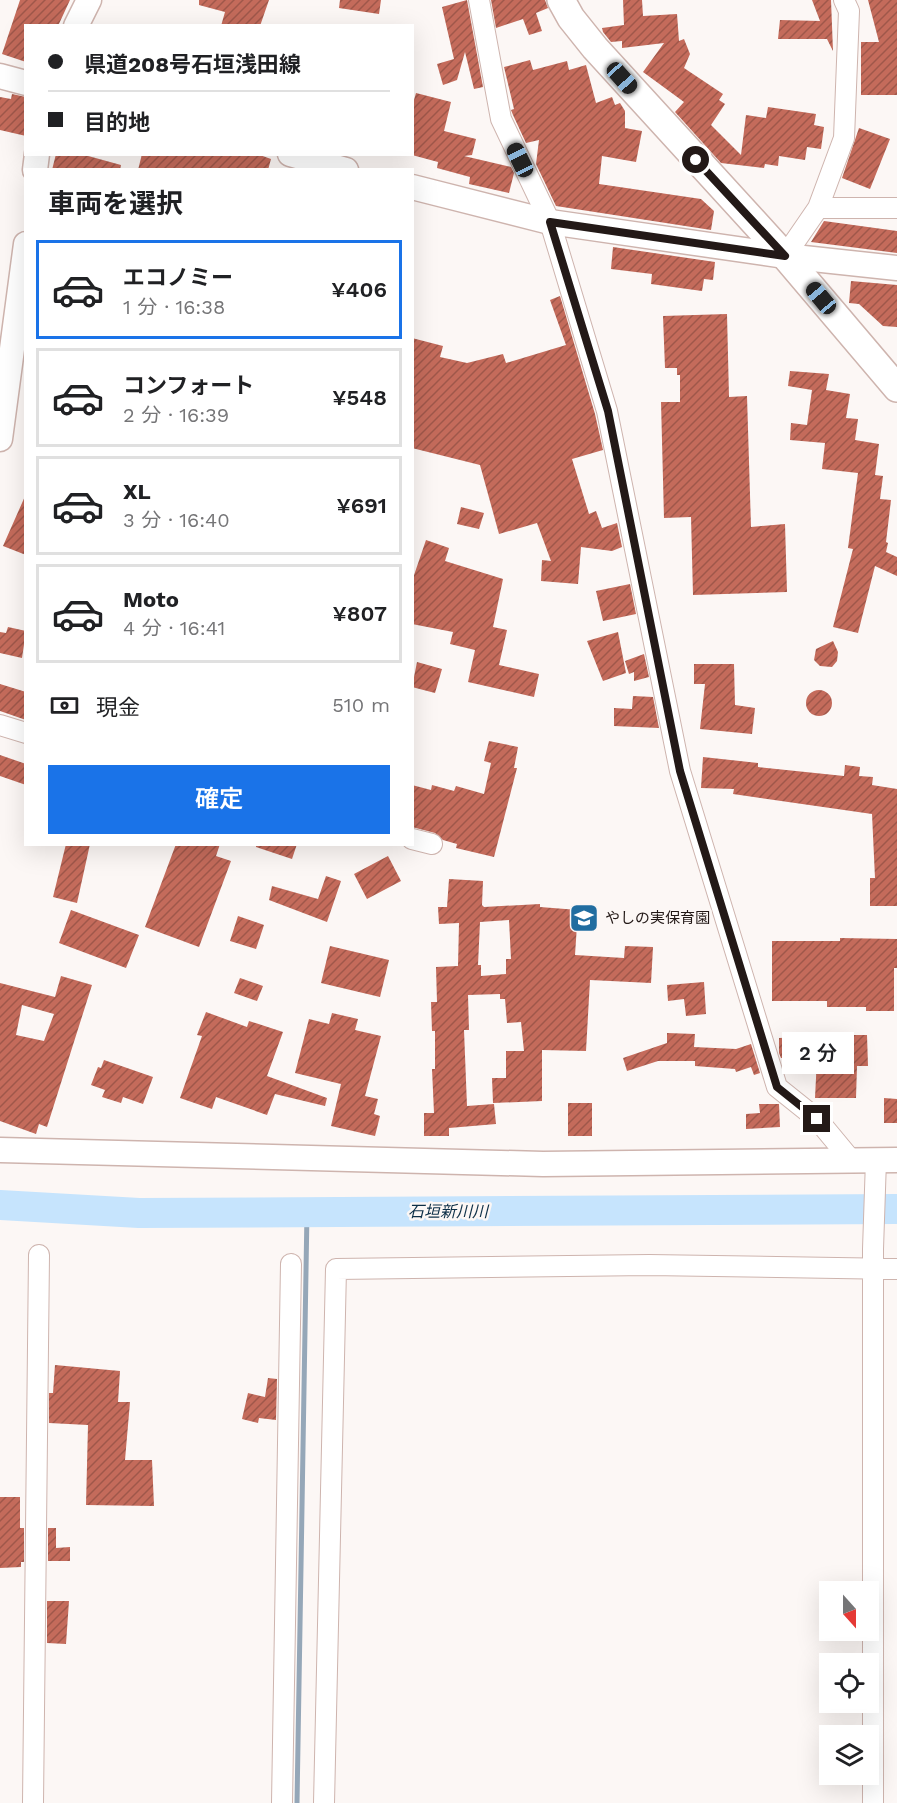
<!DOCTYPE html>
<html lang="ja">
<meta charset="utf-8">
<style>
body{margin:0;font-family:"Work Sans","Noto Sans JP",sans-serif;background:#f2f2f2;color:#202124;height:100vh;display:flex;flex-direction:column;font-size:22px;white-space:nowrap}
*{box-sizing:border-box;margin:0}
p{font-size:20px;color:#757577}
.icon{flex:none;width:33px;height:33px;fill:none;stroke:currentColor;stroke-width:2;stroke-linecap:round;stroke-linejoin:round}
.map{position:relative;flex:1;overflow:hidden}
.panel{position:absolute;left:24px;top:168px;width:390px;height:678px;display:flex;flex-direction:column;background:#fff;border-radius:0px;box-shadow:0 6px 24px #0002}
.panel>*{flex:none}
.banner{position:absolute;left:24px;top:24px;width:390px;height:132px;border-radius:0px;box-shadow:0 6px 24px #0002;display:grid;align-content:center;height:132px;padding:0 24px;background:#fff}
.needle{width:39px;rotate:159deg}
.fabs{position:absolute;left:819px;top:1581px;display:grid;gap:12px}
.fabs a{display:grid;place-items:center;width:60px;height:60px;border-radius:0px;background:#fff;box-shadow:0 6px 24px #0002;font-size:30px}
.end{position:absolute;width:27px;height:27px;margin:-14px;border:8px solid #231917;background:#fff;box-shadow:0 0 0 3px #fff}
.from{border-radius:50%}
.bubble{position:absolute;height:42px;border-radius:0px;background:#fff;box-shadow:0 6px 24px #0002;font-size:20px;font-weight:600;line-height:42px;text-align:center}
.car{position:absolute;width:18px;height:36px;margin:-18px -9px;border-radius:8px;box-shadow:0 0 4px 2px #0007;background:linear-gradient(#222 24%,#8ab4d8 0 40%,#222 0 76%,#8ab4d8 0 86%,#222 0)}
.banner b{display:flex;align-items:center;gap:21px;height:57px;font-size:22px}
.banner b+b{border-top:2px solid #e0e0e0}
.banner i{width:15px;height:15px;background:#202124}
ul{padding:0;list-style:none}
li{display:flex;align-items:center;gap:18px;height:99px;margin:0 12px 9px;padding:0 12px;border:3px solid #e0e0e0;border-radius:0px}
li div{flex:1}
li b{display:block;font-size:22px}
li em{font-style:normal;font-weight:600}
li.selected{border-color:#1a73e8}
li>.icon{width:54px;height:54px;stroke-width:1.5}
h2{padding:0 24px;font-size:27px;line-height:72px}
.pay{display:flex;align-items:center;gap:15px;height:66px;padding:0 24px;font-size:22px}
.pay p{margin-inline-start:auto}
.primary-button{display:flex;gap:12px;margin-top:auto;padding:12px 24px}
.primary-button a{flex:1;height:69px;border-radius:0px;background:#1a73e8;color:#fff;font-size:24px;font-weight:600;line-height:69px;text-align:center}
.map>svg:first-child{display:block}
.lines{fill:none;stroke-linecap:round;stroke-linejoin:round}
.stream{stroke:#95a7b8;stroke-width:5}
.river{stroke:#c6e4fd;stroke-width:30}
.building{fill:url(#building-hatch);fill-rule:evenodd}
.minor-casing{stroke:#ceb4ae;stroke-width:22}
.tertiary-casing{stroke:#ceb4ae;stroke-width:27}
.secondary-casing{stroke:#ceb4ae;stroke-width:30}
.minor{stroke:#fff;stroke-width:20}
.tertiary{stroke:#fff;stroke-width:24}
.secondary{stroke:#fff;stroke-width:27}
.route{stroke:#231917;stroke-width:8}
.labels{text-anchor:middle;stroke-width:5;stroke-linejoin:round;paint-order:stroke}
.poi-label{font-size:15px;fill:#231917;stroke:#fcf7f5;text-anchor:start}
.water-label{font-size:16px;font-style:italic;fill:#0c2e46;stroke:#fcf7f5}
</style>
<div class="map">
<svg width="897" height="1803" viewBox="0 0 897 1803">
<defs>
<pattern id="building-hatch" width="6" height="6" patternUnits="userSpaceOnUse" patternTransform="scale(1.5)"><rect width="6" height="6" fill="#c46b5b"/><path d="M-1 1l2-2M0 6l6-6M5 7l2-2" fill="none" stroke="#9f574a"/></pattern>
</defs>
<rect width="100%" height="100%" fill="#fcf7f5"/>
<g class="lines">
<path class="stream" d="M297,1803L307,1212"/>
<path class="river" d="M0,1205L139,1213L897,1209"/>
</g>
<path class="building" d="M20,0H70L58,26H26V62L2,54Z
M199,0H269L260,26H221L225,12L199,5Z
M340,0H381L379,14L339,8Z
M467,0L483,87L474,89L465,52L457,80L443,85L437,64L454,59L442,7Z
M491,0H545L548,8L536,13L542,31L529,35L523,19L496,28Z
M623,0H642L643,16L677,14L679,41L684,39L690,54L684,68L723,94L719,100L725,104L711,125L741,155L746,115L766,118L768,107L816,114L814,125L824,127L821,149L807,147L805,160L779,156L778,166L765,164L764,168L721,163L675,112L684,102L643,72L664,43L622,48V41L611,42L603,32L602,28L624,25Z
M812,0H831L833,51L827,39H778L780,20L820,21Z
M868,0H897V95H861V42H879Z
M530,60L533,70L567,61L569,70L586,65L596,103L612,97L615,105L620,103L625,111V128L642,131L636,162L602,156L599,184L701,199L714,211L711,230L556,206L536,164L539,140L526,143L513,115L511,110L514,109L504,67Z
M416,93L451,102L444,131L476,139L472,155L464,156L511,167L514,173L509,193L469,184L470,177L437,168L438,162L412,155V107Z
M12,94L26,97V136L0,130V97L11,99Z
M859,128L890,139L870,189L842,178Z
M56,154H81L121,165L120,170H52Z
M142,154H257L271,159L268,170H138Z
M824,221L897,231V253L811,242Z
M613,247L715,262L713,280L704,279L702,291L651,284L652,274L611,269Z
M851,281L897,285V327L883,326L859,304L849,303Z
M560,296L595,414L603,450L572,459L589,514L596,511L602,528L617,523L622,547L612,551L581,547L578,584L541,581L542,560L551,561L537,523L499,534L480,465L412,448V338L443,346L440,357L467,363L503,354L506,363L566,345L550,300Z
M727,314L729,397L747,396L751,527L785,524L787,592L693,595L691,517L664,518L661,402H680V375H677V368H665L663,316Z
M790,371L829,374L826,390L850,394L846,418L858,419L855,440L879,444L875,475L883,476L880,499L891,500L886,542L888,543L886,552L897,557V576L875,566L858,633L833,627L853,549L848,548L858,473L822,469L825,443L790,440L791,423L807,425L812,390L788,386Z
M26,494V555L3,546Z
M461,507L484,513L479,529L457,524Z
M426,540L449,548L445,561L503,579L493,627L507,630L499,665L539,674L534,697L468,682L475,650L450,644L453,632L412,624V581Z
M630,584L636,614L603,621L596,591Z
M8,627L26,631L22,658L0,653V632L6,633Z
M618,632L626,673L603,681L587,641Z
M833,641L838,652L837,661L832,667L820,666L814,660L816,649Z
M644,654L649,677L634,681V672L629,674L625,661Z
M417,662L442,669L435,693L412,687Z
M694,664H734L735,705L755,708L752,734L700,729L705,684H694Z
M0,684L26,692V720L0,711Z
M806 703a13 13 0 1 1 26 0a13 13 0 1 1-26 0Z
M633,696L653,697L659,728L614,726V708L632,709Z
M489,741L518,747L514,768H517L494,857L456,848L457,844L443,840L435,833L412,827V785L431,790L432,785L454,791L456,786L484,794L491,763L484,761Z
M0,755L26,764V785L0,776Z
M703,757L758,763V767L844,776L845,765L860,767L859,776L873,777L872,785L897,789V906H870V878H875L872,814L733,794L734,789L701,788Z
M66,844H90L77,903L53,897Z
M176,844H220L216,856L231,861L199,947L145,927Z
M256,844H297L292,859L256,847Z
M388,856L401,881L367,899L354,874Z
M326,876L341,881L327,922L269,900L272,886L318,899Z
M449,879L483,881L482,905L484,907L540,904V907L578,910L575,955L624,958L625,946L653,947L651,983L590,980L586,1051L542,1050V1101L493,1103L492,1078H506V1051H524L521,1022L507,1023L505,999H500V994L468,995L469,1030H464L467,1106L494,1104L496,1124L449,1128V1136H424V1113H434L432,1069H435V1031H432L431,1002H437L436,967L458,966L459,923L439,924L438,907H447ZM509,920L511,959H506V974L481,976V965H478L480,922Z
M71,910L139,935L126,968L59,943Z
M238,916L264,925L256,949L230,941Z
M840,938L897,939V968H894V1011H866V1007H827V1001H772V941H840Z
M330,946L389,960L380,997L321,983Z
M61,976L92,985L47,1127L39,1124L36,1134L0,1121V983L55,997ZM22,1005L54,1014L44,1041L16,1035Z
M240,978L263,986L257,1001L234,993Z
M704,982L706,1014L686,1016L684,999L668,1001L667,985Z
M206,1012L247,1027L249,1021L283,1032L267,1076L327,1098L325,1106L275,1094L267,1115L216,1097L212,1109L180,1098L202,1036L197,1035Z
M332,1013L358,1019L355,1030L381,1036L365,1096L378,1099L374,1114L380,1116L375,1136L331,1126L341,1084L295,1073L309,1019L329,1024Z
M667,1033L695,1034L694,1047L736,1049L751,1044L760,1073L754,1075L751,1067L736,1072L735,1069L695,1066V1061H658L627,1071L623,1058L667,1043Z
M848,1035H867L868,1066H857L856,1098H815L817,1058H781L779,1053V1038Z
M104,1060L153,1077L143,1104L123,1097L121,1103L102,1097L105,1090L91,1085L98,1067L101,1068Z
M884,1098L897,1099V1123H884Z
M568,1103H592V1136H568Z
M759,1104H779L780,1127L746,1129V1114L760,1113Z
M55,1365L120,1371L118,1402H130L125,1460H152L154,1506L86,1505L88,1425L49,1423V1393H53Z
M268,1378L277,1379L276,1420L259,1418L258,1423L242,1419L248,1393L265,1397Z
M0,1497H20V1528H24V1562H21V1567L0,1568Z
M48,1528H56V1548L70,1547V1561H48Z
M47,1601H69L66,1644L47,1643Z"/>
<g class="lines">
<g class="minor-casing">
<path id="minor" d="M479,0L501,119L550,222L607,411L680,771L777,1087L817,1119L851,1160
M818,208H897
M785,256L818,208L844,138L849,11L844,0
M0,725L26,733
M412,839L432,844
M33,1803L39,1255
M282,1803L291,1264
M324,1803L336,1269L649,1265L897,1269
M873,1803V1249L876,1160"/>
</g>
<g class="tertiary-casing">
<path id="tertiary" d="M76,26L89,0
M0,76L26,83
M290,154L346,170
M35,170L37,154
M412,187L550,222L785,256L897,268
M0,439L26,244
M0,1150L543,1164L897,1160"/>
</g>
<g class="secondary-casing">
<path id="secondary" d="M561,0L571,18L595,48L785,256L897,388"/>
</g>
<use href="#minor" class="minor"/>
<use href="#tertiary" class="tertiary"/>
<use href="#secondary" class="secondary"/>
</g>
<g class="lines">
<path class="route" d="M696,160L785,256L550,222L608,411L680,771L777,1087L817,1119"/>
</g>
<defs>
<g id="school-square" transform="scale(1.5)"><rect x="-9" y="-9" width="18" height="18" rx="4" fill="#216da0" stroke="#fcf7f5"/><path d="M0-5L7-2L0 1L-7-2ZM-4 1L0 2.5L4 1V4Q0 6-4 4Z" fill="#fff"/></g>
</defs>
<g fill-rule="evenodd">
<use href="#school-square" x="584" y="918"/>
</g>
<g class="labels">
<g class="poi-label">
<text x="605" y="923">やしの実保育園</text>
</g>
<g class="water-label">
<text x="448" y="1217">石垣新川川</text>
</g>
</g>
</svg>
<div class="fabs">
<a><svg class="needle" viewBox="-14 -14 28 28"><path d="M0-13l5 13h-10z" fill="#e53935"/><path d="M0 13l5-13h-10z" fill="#757577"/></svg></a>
<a><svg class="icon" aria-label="locate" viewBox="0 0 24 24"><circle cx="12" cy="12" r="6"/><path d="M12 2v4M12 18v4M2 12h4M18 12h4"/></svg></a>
<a><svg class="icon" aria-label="layers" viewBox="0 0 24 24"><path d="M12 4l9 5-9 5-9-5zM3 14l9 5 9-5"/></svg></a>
</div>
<i class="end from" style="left:696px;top:160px"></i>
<i class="end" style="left:817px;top:1119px"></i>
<div class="bubble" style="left:782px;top:1032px;width:72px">2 分</div>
<i class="car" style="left:622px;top:78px;rotate:138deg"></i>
<i class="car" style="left:520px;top:160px;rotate:334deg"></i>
<i class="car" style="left:821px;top:298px;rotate:320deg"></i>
<div class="banner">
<b><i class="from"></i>県道208号石垣浅田線</b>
<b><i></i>目的地</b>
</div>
<section class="panel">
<h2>車両を選択</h2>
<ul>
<li class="selected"><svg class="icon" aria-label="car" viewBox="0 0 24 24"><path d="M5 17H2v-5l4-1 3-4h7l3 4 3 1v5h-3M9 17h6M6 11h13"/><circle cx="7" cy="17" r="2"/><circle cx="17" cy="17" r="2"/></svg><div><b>エコノミー</b><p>1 分 · 16:38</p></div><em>¥406</em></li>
<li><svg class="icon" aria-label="car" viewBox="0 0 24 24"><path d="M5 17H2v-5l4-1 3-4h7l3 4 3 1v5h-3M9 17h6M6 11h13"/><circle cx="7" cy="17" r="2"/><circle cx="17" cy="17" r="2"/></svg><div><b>コンフォート</b><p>2 分 · 16:39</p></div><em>¥548</em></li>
<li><svg class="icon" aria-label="car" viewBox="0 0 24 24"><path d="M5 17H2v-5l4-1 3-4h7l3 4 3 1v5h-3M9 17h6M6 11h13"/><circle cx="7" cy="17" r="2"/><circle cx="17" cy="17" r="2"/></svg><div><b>XL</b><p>3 分 · 16:40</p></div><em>¥691</em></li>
<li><svg class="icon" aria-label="car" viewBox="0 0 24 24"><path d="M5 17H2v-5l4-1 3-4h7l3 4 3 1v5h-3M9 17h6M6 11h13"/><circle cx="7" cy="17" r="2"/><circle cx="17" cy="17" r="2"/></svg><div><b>Moto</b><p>4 分 · 16:41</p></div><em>¥807</em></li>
</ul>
<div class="pay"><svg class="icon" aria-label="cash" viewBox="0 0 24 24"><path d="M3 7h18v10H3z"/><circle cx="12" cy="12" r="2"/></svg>現金<p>510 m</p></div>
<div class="primary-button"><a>確定</a></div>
</section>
</div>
